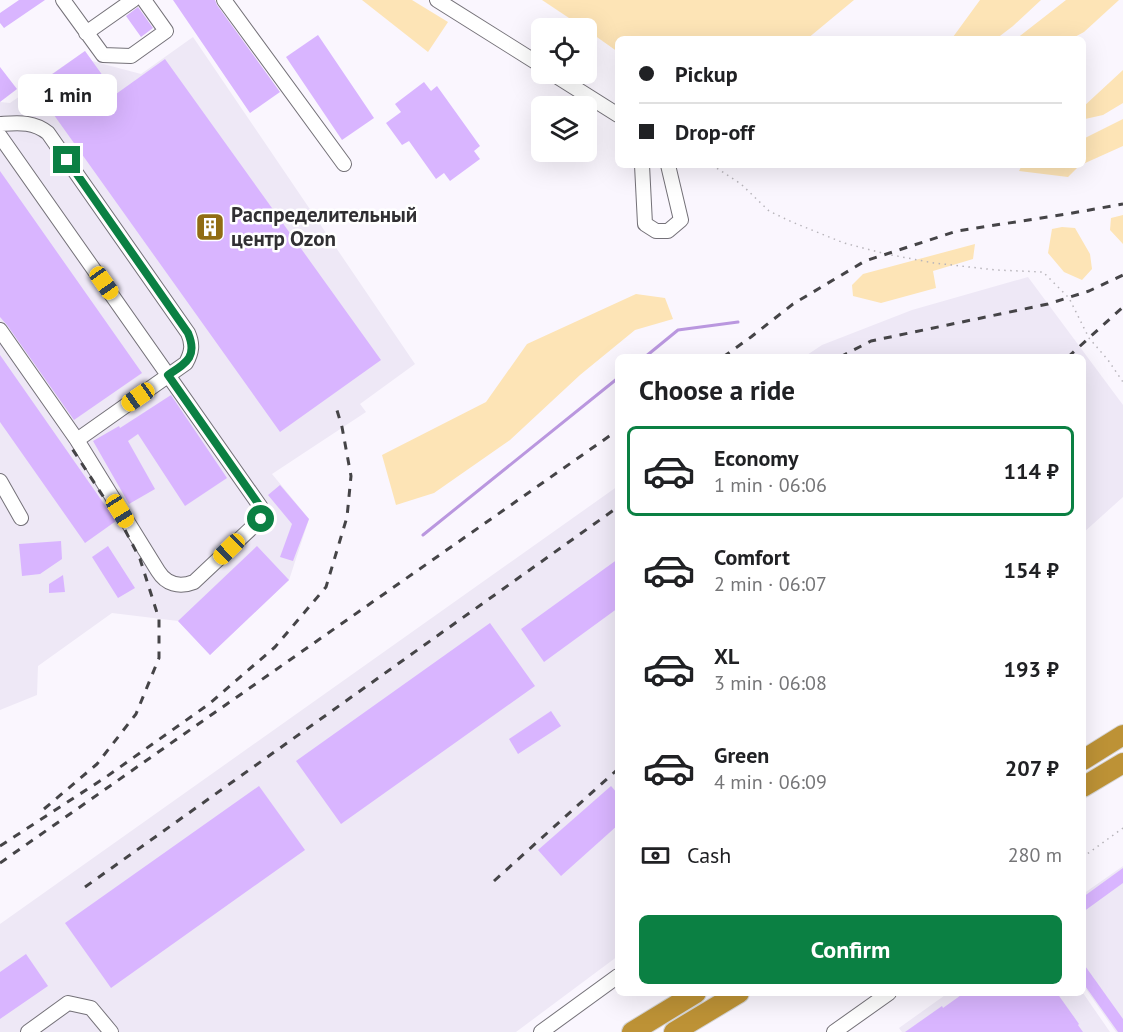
<!DOCTYPE html>
<meta charset="utf-8">
<style>
body{margin:0;font-family:"PT Sans",sans-serif;background:#f2f2f2;color:#202124;height:100vh;display:flex;flex-direction:column;font-size:22px;white-space:nowrap}
*{box-sizing:border-box;margin:0}
p{font-size:20px;color:#757577}
.icon{flex:none;width:33px;height:33px;fill:none;stroke:currentColor;stroke-width:2;stroke-linecap:round;stroke-linejoin:round}
.map{position:relative;flex:1;overflow:hidden}
.details{position:absolute;left:615px;top:354px;width:471px;height:642px;display:flex;flex-direction:column;background:#fff;border-radius:9px;box-shadow:0 6px 24px #0002}
.details>*{flex:none}
.guide{position:absolute;left:615px;top:36px;width:471px;height:132px;border-radius:9px;box-shadow:0 6px 24px #0002;display:grid;align-content:center;height:132px;padding:0 24px;background:#fff}
.buttons{position:absolute;left:531px;top:18px;display:grid;gap:12px}
.buttons a{display:grid;place-items:center;width:66px;height:66px;border-radius:9px;background:#fff;box-shadow:0 6px 24px #0002;font-size:30px}
.end{position:absolute;width:27px;height:27px;margin:-14px;border:8px solid #0b8043;background:#fff;box-shadow:0 0 0 3px #fff}
.from{border-radius:50%}
.bubble{position:absolute;height:42px;border-radius:9px;background:#fff;box-shadow:0 6px 24px #0002;font-size:20px;font-weight:700;line-height:42px;text-align:center}
.car{position:absolute;width:18px;height:36px;margin:-18px -9px;border-radius:8px;box-shadow:0 0 4px 2px #0007;background:linear-gradient(#f5c518 24%,#345 0 40%,#f5c518 0 76%,#345 0 86%,#f5c518 0)}
.guide b{display:flex;align-items:center;gap:21px;height:57px;font-size:22px}
.guide b+b{border-top:2px solid #e0e0e0}
.guide i{width:15px;height:15px;background:#202124}
ul{padding:0;list-style:none}
li{display:flex;align-items:center;gap:18px;height:90px;margin:0 12px 9px;padding:0 12px;border:3px solid transparent;border-radius:9px}
li div{flex:1}
li b{display:block;font-size:22px}
li em{font-style:normal;font-weight:700}
li.active{border-color:#0b8043}
li>.icon{width:54px;height:54px;stroke-width:1.5}
h2{padding:0 24px;font-size:27px;line-height:72px}
.pay{display:flex;align-items:center;gap:15px;height:66px;padding:0 24px;font-size:22px}
.pay p{margin-inline-start:auto}
.primary-button{display:flex;gap:12px;margin-top:auto;padding:12px 24px}
.primary-button a{flex:1;height:69px;border-radius:9px;background:#0b8043;color:#fff;font-size:24px;font-weight:700;line-height:69px;text-align:center}
.map>svg:first-child{display:block}
.built{fill:#eee8f6}
.green{fill:#fde4b6}
.lines{fill:none;stroke-linecap:round;stroke-linejoin:round}
.stream{stroke:#ba97df;stroke-width:3}
.building{fill:#d9b5ff}
.minor-casing{stroke:#747178;stroke-width:16}
.highway-casing{stroke:#d6d6d6;stroke-width:22}
.path{stroke:#b7b4ba;stroke-width:1.5;stroke-dasharray:1.5 4.5;stroke-linecap:butt}
.minor{stroke:#fff;stroke-width:14}
.highway{stroke:#bd9236;stroke-width:20}
.rail{stroke:#454447;stroke-width:3;stroke-dasharray:8 8;stroke-linecap:butt}
.route{stroke:#0b8043;stroke-width:8}
.labels{text-anchor:middle;stroke-width:5;stroke-linejoin:round;paint-order:stroke}
.poi-label{font-size:21px;font-weight:bold;fill:#313033;stroke:#fff;text-anchor:start}
</style>
<div class="map">
<svg width="1123" height="1032" viewBox="0 0 1123 1032">
<rect width="100%" height="100%" fill="#faf6fe"/>
<path class="built" d="M193,37L415,364L360,404L366,412L272,474L309,519L289,580L210,655L178,621L112,613L38,666L37,695L0,710V102L10,103L85,51L92,61L141,74Z
M1028,277L1123,405V497L1083,533V357H804L822,345L912,310Z
M618,486V956L516,1032H0V924Z
M1123,866V1032H1116L1083,985V894Z
M948,993H1083L1110,1032H902L899,1028Z"/>
<path class="green" d="M362,0H412L448,22L428,52Z
M542,0H854L807,39H618V52L587,30L586,28H584Z
M980,0H1041L1013,26L996,39H956L953,37Z
M1066,0H1119L1084,32L1071,39H1016Z
M1123,70V103L1103,115L1085,119L1083,116V107Z
M1123,119V146L1083,164V139Z
M1022,165H1080L1068,177L1019,171Z
M1123,215V244L1110,230L1111,218Z
M1062,227L1075,228L1090,254L1092,269L1082,280L1064,272L1048,253L1052,229Z
M975,244L973,259L933,271L936,288L881,303L853,296L852,285L863,274Z
M636,294L665,298L673,319L635,330L580,375L510,440L434,493L396,505L382,455L486,402L527,344Z"/>
<g class="lines">
<path class="stream" d="M645,357L678,330L738,322
M423,535L618,378"/>
</g>
<path class="building" d="M19,0H45L4,28L0,23V13Z
M173,0H215L217,5L280,92L250,113Z
M138,7L153,28L141,37L126,16Z
M318,35L374,118L342,140L286,57Z
M85,51L116,94L165,59L381,360L280,432L34,87Z
M0,67L17,89L0,102Z
M424,82L431,91L437,86L480,146L474,151L480,159L450,181L444,173L436,179L409,141L402,145L386,123L401,112L395,104Z
M0,171L142,373L74,420L7,325L0,317Z
M0,355L116,521L85,543L0,422Z
M171,395L227,478L185,506L138,434L128,441L155,489L129,504L93,441L119,426L120,428Z
M280,485L309,519L293,561L280,557L292,524L268,495Z
M61,541L62,559L40,574L22,576L19,544Z
M108,546L135,588L118,598L92,557Z
M257,546L289,580L210,655L178,621Z
M618,559V608L544,662L521,629Z
M63,575L65,592L49,593V584Z
M490,623L535,686L341,824L296,761Z
M551,711L561,726L518,754L509,739Z
M259,786L305,850L111,988L65,923Z
M611,786L618,794V825L561,876L538,850Z
M1123,868V883L1083,912V897Z
M26,954L48,986L0,1019V972Z
M1083,963L1123,1019V1032H1118L1083,983Z
M964,993H1057L1079,1024L1078,1025L1083,1032H905L942,1006L943,1008Z"/>
<g class="lines">
<g class="minor-casing">
<path id="minor" d="M63,0L103,55L131,56L166,31L144,0
M224,0L344,164
M437,0L542,66
M86,33L133,0
M553,74L618,115
M0,124C18,123 33,121 48,133L188,333C193,344 192,352 186,363L77,440
M0,136L260,506L263,513L261,519L194,582C179,588 166,584 158,571L77,440L0,330
M642,165L645,224L656,231H668L681,220L668,165
M0,481L21,518
M28,1032L68,1003L91,1008L111,1032
M541,1032L618,976
M834,1032L889,993"/>
</g>
<g class="highway-casing">
<path id="highway" d="M1083,760L1123,735
M1083,787L1123,763
M632,1032L696,993
M674,1032L739,993"/>
</g>
<path class="path" d="M712,165L741,184L769,211L792,222L844,243L886,254L934,263L996,270L1043,272L1069,298L1089,338L1108,360L1123,382
M1083,857L1123,828"/>
<use href="#minor" class="minor"/>
<use href="#highway" class="highway"/>
<path class="rail" d="M723,357L751,337L793,304L865,261L957,231L1067,214L1123,204
M840,357L871,341L1048,304L1089,291L1123,275
M1068,357L1123,307
M44,809L97,764L136,714L159,658V619L140,559L125,530L71,447
M0,846L106,777L209,704L275,647L326,587L347,517L351,476L342,427L336,407
M0,863L618,430
M494,881L618,769
M85,887L618,507"/>
</g>
<g class="lines">
<path class="route" d="M67,160L188,333C198,357 186,363 168,375L262,509V516L261,519"/>
</g>
<defs>
<g id="building-square" transform="scale(1.5)"><rect x="-9" y="-9" width="18" height="18" rx="4" fill="#916c13" stroke="#fff"/><path d="M-4-6H4V6H1V3H-1V6H-4ZM-2.5-4.3h1.7v1.8h-1.7ZM.8-4.3h1.7v1.8H.8ZM-2.5-1h1.7V.8h-1.7ZM.8-1h1.7V.8H.8Z" fill="#fff"/></g>
</defs>
<g fill-rule="evenodd">
<use href="#building-square" x="210" y="227"/>
</g>
<g class="labels">
<g class="poi-label">
<text x="231" y="222">Распределительный<tspan x="231" dy="24">центр Ozon</tspan></text>
</g>
</g>
</svg>
<div class="buttons">
<a><svg class="icon" aria-label="locate" viewBox="0 0 24 24"><circle cx="12" cy="12" r="6"/><path d="M12 2v4M12 18v4M2 12h4M18 12h4"/></svg></a>
<a><svg class="icon" aria-label="layers" viewBox="0 0 24 24"><path d="M12 4l9 5-9 5-9-5zM3 14l9 5 9-5"/></svg></a>
</div>
<i class="end from" style="left:261px;top:519px"></i>
<i class="end" style="left:67px;top:160px"></i>
<div class="bubble" style="left:18px;top:74px;width:99px">1 min</div>
<i class="car" style="left:104px;top:283px;rotate:145deg"></i>
<i class="car" style="left:138px;top:397px;rotate:235deg"></i>
<i class="car" style="left:120px;top:511px;rotate:148deg"></i>
<i class="car" style="left:229px;top:549px;rotate:226deg"></i>
<div class="guide">
<b><i class="from"></i>Pickup</b>
<b><i></i>Drop-off</b>
</div>
<section class="details">
<h2>Choose a ride</h2>
<ul>
<li class="active"><svg class="icon" aria-label="car" viewBox="0 0 24 24"><path d="M5 17H2v-5l4-1 3-4h7l3 4 3 1v5h-3M9 17h6M6 11h13"/><circle cx="7" cy="17" r="2"/><circle cx="17" cy="17" r="2"/></svg><div><b>Economy</b><p>1 min · 06:06</p></div><em>114 ₽</em></li>
<li><svg class="icon" aria-label="car" viewBox="0 0 24 24"><path d="M5 17H2v-5l4-1 3-4h7l3 4 3 1v5h-3M9 17h6M6 11h13"/><circle cx="7" cy="17" r="2"/><circle cx="17" cy="17" r="2"/></svg><div><b>Comfort</b><p>2 min · 06:07</p></div><em>154 ₽</em></li>
<li><svg class="icon" aria-label="car" viewBox="0 0 24 24"><path d="M5 17H2v-5l4-1 3-4h7l3 4 3 1v5h-3M9 17h6M6 11h13"/><circle cx="7" cy="17" r="2"/><circle cx="17" cy="17" r="2"/></svg><div><b>XL</b><p>3 min · 06:08</p></div><em>193 ₽</em></li>
<li><svg class="icon" aria-label="car" viewBox="0 0 24 24"><path d="M5 17H2v-5l4-1 3-4h7l3 4 3 1v5h-3M9 17h6M6 11h13"/><circle cx="7" cy="17" r="2"/><circle cx="17" cy="17" r="2"/></svg><div><b>Green</b><p>4 min · 06:09</p></div><em>207 ₽</em></li>
</ul>
<div class="pay"><svg class="icon" aria-label="cash" viewBox="0 0 24 24"><path d="M3 7h18v10H3z"/><circle cx="12" cy="12" r="2"/></svg>Cash<p>280 m</p></div>
<div class="primary-button"><a>Confirm</a></div>
</section>
</div>
